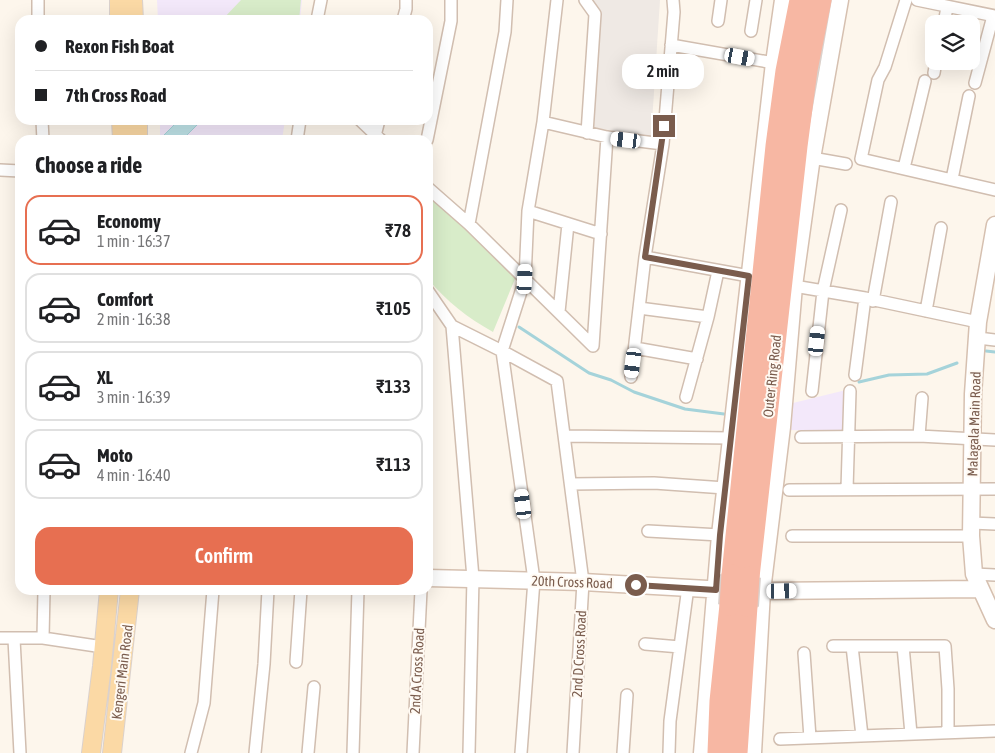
<!DOCTYPE html>
<meta charset="utf-8">
<style>
body{margin:0;font-family:"Asap Condensed",sans-serif;background:#f6f6f6;color:#202124;height:100vh;display:flex;flex-direction:column;font-size:19px;white-space:nowrap}
*{box-sizing:border-box;margin:0}
p{font-size:16px;color:#757577}
.icon{flex:none;width:28px;height:28px;fill:none;stroke:currentColor;stroke-width:2;stroke-linecap:round;stroke-linejoin:round}
.map{position:relative;flex:1;overflow:hidden}
.drawer{position:absolute;left:15px;top:135px;width:418px;height:460px;display:flex;flex-direction:column;background:#fff;border-radius:15px;box-shadow:0 5px 20px #0002}
.drawer>*{flex:none}
.banner{position:absolute;left:15px;top:15px;width:418px;height:110px;border-radius:15px;box-shadow:0 5px 20px #0002;display:grid;align-content:center;height:110px;padding:0 20px;background:#fff}
.buttons{position:absolute;left:925px;top:15px;display:grid;gap:10px}
.buttons a{display:grid;place-items:center;width:55px;height:55px;border-radius:10px;background:#fff;box-shadow:0 5px 20px #0002;font-size:25px}
.end{position:absolute;width:22px;height:22px;margin:-11px;border:6px solid #7a5c4d;background:#fff;box-shadow:0 0 0 2px #fff}
.from{border-radius:50%}
.bubble{position:absolute;height:35px;border-radius:15px;background:#fff;box-shadow:0 5px 20px #0002;font-size:16px;font-weight:600;line-height:35px;text-align:center}
.car{position:absolute;width:15px;height:30px;margin:-15px -8px;border-radius:6px;box-shadow:0 0 4px 1px #0007;background:linear-gradient(#fff 24%,#345 0 40%,#fff 0 76%,#345 0 86%,#fff 0)}
.banner b{display:flex;align-items:center;gap:18px;height:48px;font-size:19px}
.banner b+b{border-top:1px solid #e0e0e0}
.banner i{width:12px;height:12px;background:#202124}
ul{padding:0;list-style:none}
li{display:flex;align-items:center;gap:15px;height:70px;margin:0 10px 8px;padding:0 10px;border:2px solid #e0e0e0;border-radius:15px}
li div{flex:1}
li b{display:block;font-size:19px}
li em{font-style:normal;font-weight:600}
li.on{border-color:#e76f51}
li>.icon{width:45px;height:45px;stroke-width:1.5}
h2{padding:0 20px;font-size:22px;line-height:60px}
.button{display:flex;gap:10px;margin-top:auto;padding:10px 20px}
.button a{flex:1;height:58px;border-radius:15px;background:#e76f51;color:#fff;font-size:20px;font-weight:600;line-height:58px;text-align:center}
.map>svg:first-child{display:block}
.industrial{fill:#efe9e4}
.education{fill:#f3e8fa}
.green{fill:#d8ecc9}
.water{fill:#bfe3e8;stroke:#a5d3da}
.lines{fill:none;stroke-linecap:round;stroke-linejoin:round}
.stream{stroke:#a5d3da;stroke-width:3}
.street-casing{stroke:#d1beb0;stroke-width:14}
.secondary-casing{stroke:#d6c0b0;stroke-width:19}
.primary-casing{stroke:#dad1cd;stroke-width:20}
.highway-casing{stroke:#dad1cd;stroke-width:24}
.street{stroke:#fff;stroke-width:11}
.secondary{stroke:#fff;stroke-width:16}
.primary{stroke:#fbd9a5;stroke-width:18}
.highway{stroke:#f7b7a3;stroke-width:21}
.highway-bridge-casing{stroke:#dad1cd;stroke-width:24;stroke-linecap:butt}
.highway-bridge{stroke:#f7b7a3;stroke-width:21}
.route{stroke:#7a5c4d;stroke-width:6}
.labels{text-anchor:middle;stroke-width:4;stroke-linejoin:round;paint-order:stroke}
.street-label{font-size:14px;fill:#7a5c4d;stroke:#fffaf3}
</style>
<div class="map">
<svg width="995" height="753" viewBox="0 0 995 753">
<rect width="100%" height="100%" fill="#fdf6ec"/>
<path class="industrial" d="M590,0H660L651,138L592,127Z"/>
<path class="education" d="M157,0H302L300,20H158Z
M160,120H285L282,140H160Z
M846,390V432L791,430L793,403Z"/>
<path class="green" d="M241,0H301L299,20H222Z
M428,196L517,274L493,332C468,318 446,301 428,279Z"/>
<path class="water" d="M179,120H192L197,125L182,140H166L162,137Z"/>
<g class="lines">
<path class="stream" d="M519,327L589,373L611,380L634,392L685,409L724,414
M986,351L995,352
M859,382L889,375L927,374L957,363"/>
<g class="street-casing">
<path id="street" d="M38,0V20
M585,0L595,14L587,133
M906,0L885,67L878,80L861,159L995,190
M917,0L995,16
M317,20L321,0
M403,20L406,9V0
M718,21L721,0
M944,24L947,7
M751,31L756,0
M671,45L774,63
M934,73L936,61
M975,83L993,16
M42,120L43,140
M360,120L381,140
M543,122L607,137L663,144
M297,140L300,120
M374,140L379,120
M427,140L451,21V0
M812,158L846,164
M904,168L925,81
M0,170L20,171
M952,179L969,96
M428,188L469,224L593,346
M528,211L601,234
M469,224L505,32L507,0
M645,257L749,276
M794,286L865,298L978,322
M428,291L452,326L502,351L557,381L583,582L573,753
M873,301L891,202
M639,308L708,317L718,271
M926,311L941,228
M559,312L568,224
M452,326L473,578L469,753
M978,338L995,340
M593,346L607,137
M635,348L697,359
M855,375L865,298
M631,377L645,257L663,144L674,12L673,0
M812,391L823,291L841,210
M686,397L708,317
M565,436L731,438
M919,436L922,398
M801,437L919,436L995,440
M571,484L654,483L725,488
M847,489L850,391
M789,490L995,489
M971,523L995,524
M648,531L720,535
M792,536H971
M974,574L995,575
M0,638H43L103,647
M43,638L44,590
M14,639L20,753
M645,644L680,647
M833,646H945L948,689V732
M852,646L862,736
M903,646L911,734
M804,653L810,738
M296,662L301,590
M780,739L995,731
M191,753L204,703L213,590
M255,753L264,664L268,590
M308,753L314,687
M353,753L358,590
M413,753L421,590
M521,753L534,580L502,351L525,279L528,211L543,122L557,0
M623,753L627,695
M669,753L670,721L688,587"/>
</g>
<g class="secondary-casing">
<path id="secondary" d="M995,225L978,322L973,394L971,536L974,574L995,620
M428,578L583,582L725,590
M752,591L980,589
M702,753L720,535L774,63L783,0
M753,753L762,591L782,427L794,286L811,164L840,0"/>
</g>
<g class="primary-casing">
<path id="primary" d="M119,0V20
M133,0L134,20
M121,120L122,140
M138,120V140
M91,753L102,666L109,590
M112,753L130,590"/>
</g>
<g class="highway-casing">
<path id="highway" d="M732,575L776,146L786,71L800,0
M749,577L797,146L807,70L821,0
M718,753L720,701L730,605
M737,753L747,606"/>
</g>
<use href="#street" class="street"/>
<use href="#secondary" class="secondary"/>
<use href="#primary" class="primary"/>
<use href="#highway" class="highway"/>
<g class="highway-bridge-casing">
<path id="highway-bridge" d="M730,605L732,575
M747,606L749,577"/>
</g>
<use href="#highway-bridge" class="highway-bridge"/>
</g>
<g class="lines">
<path class="route" d="M636,585L716,590L720,535L749,276L645,257L664,126"/>
</g>
<g class="labels">
<g class="street-label">
<text transform="translate(772 376) rotate(-84)" y="5">Outer Ring Road</text>
<text transform="translate(974 424) rotate(-88)" y="5">Malagala Main Road</text>
<text transform="translate(572 582) rotate(2)" y="5">20th Cross Road</text>
<text transform="translate(579 654) rotate(-87)" y="5">2nd D Cross Road</text>
<text transform="translate(417 671) rotate(-87)" y="5">2nd A Cross Road</text>
<text transform="translate(122 672) rotate(-83)" y="5">Kengeri Main Road</text>
</g>
</g>
</svg>
<div class="buttons">
<a><svg class="icon" aria-label="layers" viewBox="0 0 24 24"><path d="M12 4l9 5-9 5-9-5zM3 14l9 5 9-5"/></svg></a>
</div>
<i class="end from" style="left:636px;top:585px"></i>
<i class="end" style="left:664px;top:126px"></i>
<div class="bubble" style="left:622px;top:54px;width:82px">2 min</div>
<i class="car" style="left:740px;top:57px;rotate:100deg"></i>
<i class="car" style="left:626px;top:140px;rotate:277deg"></i>
<i class="car" style="left:525px;top:279px;rotate:3deg"></i>
<i class="car" style="left:817px;top:341px;rotate:6deg"></i>
<i class="car" style="left:633px;top:363px;rotate:187deg"></i>
<i class="car" style="left:523px;top:504px;rotate:353deg"></i>
<i class="car" style="left:782px;top:591px;rotate:89deg"></i>
<div class="banner">
<b><i class="from"></i>Rexon Fish Boat</b>
<b><i></i>7th Cross Road</b>
</div>
<section class="drawer">
<h2>Choose a ride</h2>
<ul>
<li class="on"><svg class="icon" aria-label="car" viewBox="0 0 24 24"><path d="M5 17H2v-5l4-1 3-4h7l3 4 3 1v5h-3M9 17h6M6 11h13"/><circle cx="7" cy="17" r="2"/><circle cx="17" cy="17" r="2"/></svg><div><b>Economy</b><p>1 min · 16:37</p></div><em>₹78</em></li>
<li><svg class="icon" aria-label="car" viewBox="0 0 24 24"><path d="M5 17H2v-5l4-1 3-4h7l3 4 3 1v5h-3M9 17h6M6 11h13"/><circle cx="7" cy="17" r="2"/><circle cx="17" cy="17" r="2"/></svg><div><b>Comfort</b><p>2 min · 16:38</p></div><em>₹105</em></li>
<li><svg class="icon" aria-label="car" viewBox="0 0 24 24"><path d="M5 17H2v-5l4-1 3-4h7l3 4 3 1v5h-3M9 17h6M6 11h13"/><circle cx="7" cy="17" r="2"/><circle cx="17" cy="17" r="2"/></svg><div><b>XL</b><p>3 min · 16:39</p></div><em>₹133</em></li>
<li><svg class="icon" aria-label="car" viewBox="0 0 24 24"><path d="M5 17H2v-5l4-1 3-4h7l3 4 3 1v5h-3M9 17h6M6 11h13"/><circle cx="7" cy="17" r="2"/><circle cx="17" cy="17" r="2"/></svg><div><b>Moto</b><p>4 min · 16:40</p></div><em>₹113</em></li>
</ul>
<div class="button"><a>Confirm</a></div>
</section>
</div>
